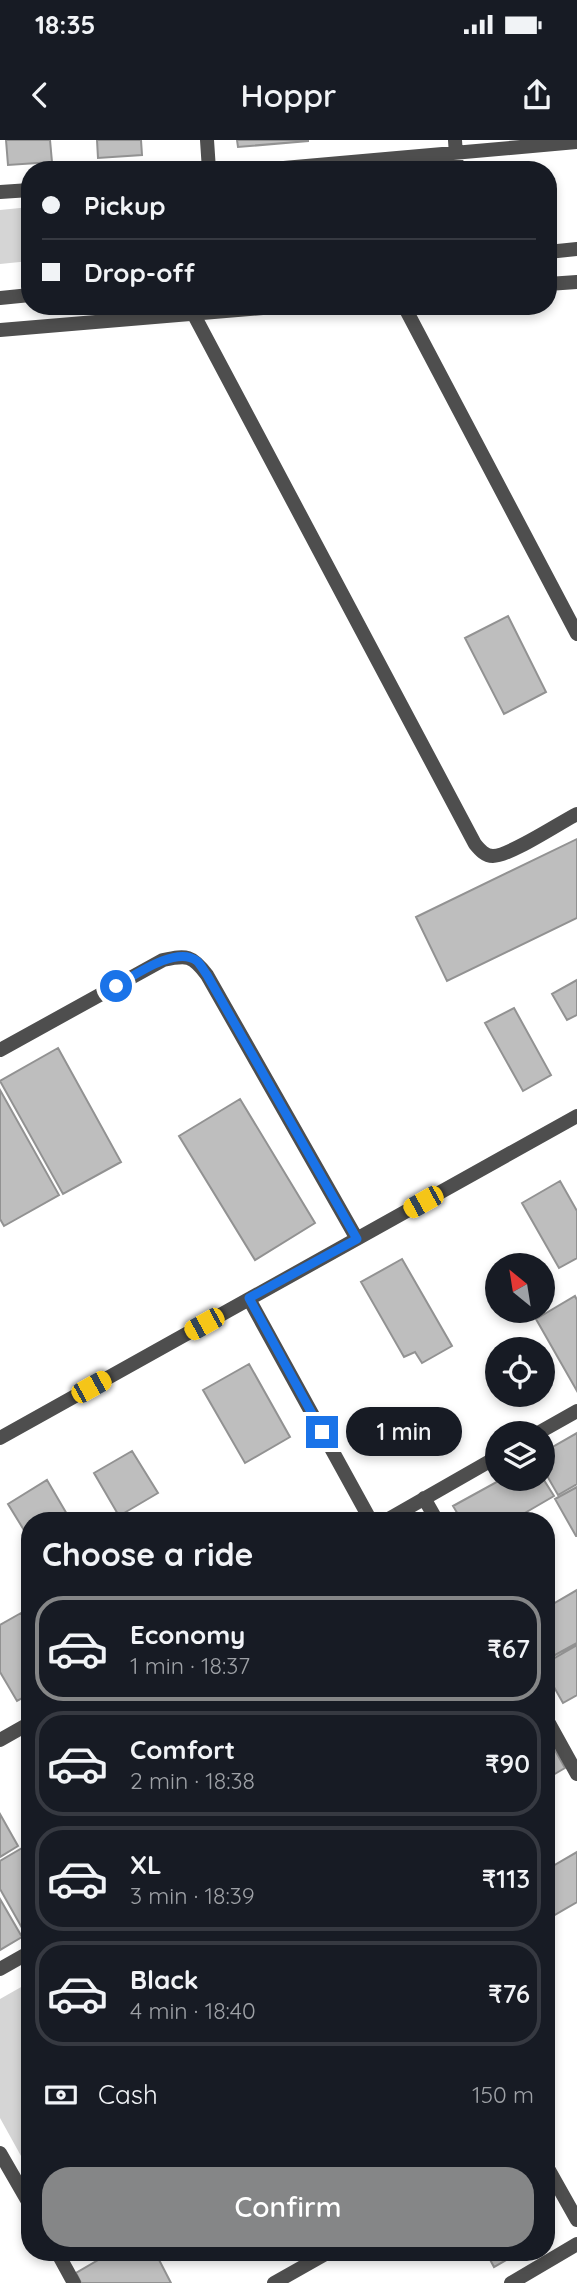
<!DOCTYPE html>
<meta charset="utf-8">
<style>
body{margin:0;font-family:Quicksand,sans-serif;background:#242831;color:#f1f3f6;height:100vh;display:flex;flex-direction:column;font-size:26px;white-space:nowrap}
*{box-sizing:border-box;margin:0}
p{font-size:23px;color:#9ea1a6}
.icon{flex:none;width:38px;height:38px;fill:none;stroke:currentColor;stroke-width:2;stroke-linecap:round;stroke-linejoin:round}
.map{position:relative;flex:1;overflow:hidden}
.drawer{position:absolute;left:21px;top:1372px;width:534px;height:749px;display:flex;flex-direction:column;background:#171b24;border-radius:28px;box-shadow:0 4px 10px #0003}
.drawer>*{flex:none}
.hud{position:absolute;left:21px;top:21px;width:536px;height:154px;border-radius:28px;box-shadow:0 4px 10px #0003;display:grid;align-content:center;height:154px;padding:0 21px;background:#171b24}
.needle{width:46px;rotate:330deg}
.buttons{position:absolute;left:485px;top:1113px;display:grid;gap:14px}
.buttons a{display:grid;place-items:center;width:70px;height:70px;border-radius:50%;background:#171b24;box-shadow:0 4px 10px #0003;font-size:35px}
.end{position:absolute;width:32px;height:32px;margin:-16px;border:9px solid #1a73e8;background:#fff;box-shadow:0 0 0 4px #fff}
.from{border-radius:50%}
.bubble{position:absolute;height:49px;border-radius:24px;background:#171b24;box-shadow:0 4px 10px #0003;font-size:23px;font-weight:600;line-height:49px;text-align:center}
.car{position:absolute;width:21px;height:42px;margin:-21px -10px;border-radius:9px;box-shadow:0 0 5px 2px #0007;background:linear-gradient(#f5c518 24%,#345 0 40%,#f5c518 0 76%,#345 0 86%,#f5c518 0)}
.hud b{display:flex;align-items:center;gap:24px;height:66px;font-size:26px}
.hud b+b{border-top:2px solid #363941}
.hud i{width:18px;height:18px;background:#f1f3f6}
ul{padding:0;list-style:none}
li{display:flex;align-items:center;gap:21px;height:105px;margin:0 14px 10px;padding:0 7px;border:4px solid #363941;border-radius:28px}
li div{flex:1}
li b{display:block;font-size:26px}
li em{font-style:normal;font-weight:600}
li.current{border-color:#858687}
li>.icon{width:63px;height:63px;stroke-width:1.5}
h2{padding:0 21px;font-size:32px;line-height:84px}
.pay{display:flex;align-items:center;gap:18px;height:77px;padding:0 21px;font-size:26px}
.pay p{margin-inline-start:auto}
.primary-button{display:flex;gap:14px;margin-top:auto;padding:14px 21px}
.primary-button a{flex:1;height:80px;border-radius:28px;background:#858687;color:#fff;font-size:28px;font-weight:600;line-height:80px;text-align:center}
.status{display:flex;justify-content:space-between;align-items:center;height:49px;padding:0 35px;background:#171b24;direction:ltr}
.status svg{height:19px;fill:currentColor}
header{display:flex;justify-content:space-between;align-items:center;height:91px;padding:0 21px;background:#171b24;font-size:32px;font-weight:600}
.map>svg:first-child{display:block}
.green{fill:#d5d5d5}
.building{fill:#bebebe;stroke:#929292;stroke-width:2}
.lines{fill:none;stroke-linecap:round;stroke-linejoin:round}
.minor{stroke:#4e4e4e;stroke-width:14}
.tertiary{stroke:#4e4e4e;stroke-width:14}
.route{stroke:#1a73e8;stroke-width:9}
</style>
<div class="status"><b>18:35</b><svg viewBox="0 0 49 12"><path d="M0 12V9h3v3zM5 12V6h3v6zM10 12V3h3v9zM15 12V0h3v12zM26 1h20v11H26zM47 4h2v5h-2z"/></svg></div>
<header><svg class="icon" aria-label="back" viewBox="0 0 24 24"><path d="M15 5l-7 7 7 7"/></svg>Hoppr<svg class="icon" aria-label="share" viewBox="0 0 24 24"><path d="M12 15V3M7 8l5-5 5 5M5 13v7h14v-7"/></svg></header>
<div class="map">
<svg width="577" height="2143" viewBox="0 0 577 2143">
<rect width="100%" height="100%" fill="#fff"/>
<path class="green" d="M30,67V121L0,124V70Z
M30,1842V2023L26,2025L0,1978V1859Z"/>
<path class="building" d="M6,0H50L52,22L8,25Z
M97,0H141L142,15L98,18Z
M237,0H308V1L238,7Z
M508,476L546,552L504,574L465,498Z
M577,699V778L447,841L416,777Z
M577,840V875L567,880L552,854Z
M514,868L551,935L523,951L485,883Z
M58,908L121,1022L63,1054L0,941Z
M0,950L59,1055L4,1086L0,1079Z
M240,959L315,1083L255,1120L179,996Z
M560,1041L577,1071V1118L559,1128L522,1063Z
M402,1119L452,1206L422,1223L415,1212L404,1217L361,1142Z
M575,1156L577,1160V1251L536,1179Z
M249,1224L290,1297L245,1323L203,1250Z
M577,1293V1344L558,1355L542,1327V1313Z
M132,1311L158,1353L119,1376L94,1333Z
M542,1337L554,1356L511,1381H462L453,1366L502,1339H542Z
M47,1340L71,1381H30V1400L8,1364Z
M577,1347V1396H576L555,1359Z
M577,1450V1503L546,1520V1468Z
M21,1473L30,1489V1554L17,1561L0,1532V1485Z
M577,1505V1555L563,1563L546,1533V1523Z
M546,1594L565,1628L546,1639Z
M0,1674L18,1706L0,1717Z
M22,1708L30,1721V1793L26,1795L0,1749V1721Z
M577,1712V1762L546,1780V1730Z
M0,1759L22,1797L0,1810Z
M112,2112H155L171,2143H81L76,2133Z
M486,2112H520L494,2127Z"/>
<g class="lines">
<path class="minor" d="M207,0L209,30
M455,0L457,30
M261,30L577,2
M0,52L30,50
M404,166L577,494
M194,175L475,704C480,710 485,716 493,716C510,716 559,683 577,674
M0,910L163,820C187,815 192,815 207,835L357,1099
M249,1159L371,1381
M538,1293L577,1271
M0,1298L577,976
M424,1358L437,1381
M385,1381L497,1317
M546,1578L577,1634
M0,1600L30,1583
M0,1829L30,1812
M0,2013L30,2065
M546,2025L577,2080
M57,2112L74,2143
M274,2143L329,2112
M511,2143L577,2104"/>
<path class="tertiary" d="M548,112L577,109
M548,144L577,142
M0,158L30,155
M0,190L287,166"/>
</g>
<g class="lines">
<path class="route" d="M116,846C135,835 177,805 197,821C201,825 204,831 207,835L357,1099L249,1158L322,1292"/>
</g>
</svg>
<div class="buttons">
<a><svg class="needle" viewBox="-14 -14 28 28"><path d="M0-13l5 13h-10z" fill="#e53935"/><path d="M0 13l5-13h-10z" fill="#9ea1a6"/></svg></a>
<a><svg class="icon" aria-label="locate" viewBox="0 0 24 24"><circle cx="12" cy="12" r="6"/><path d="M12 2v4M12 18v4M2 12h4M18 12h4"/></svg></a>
<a><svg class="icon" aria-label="layers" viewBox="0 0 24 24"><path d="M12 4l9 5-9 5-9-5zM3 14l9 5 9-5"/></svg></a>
</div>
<i class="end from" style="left:116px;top:846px"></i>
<i class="end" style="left:322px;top:1292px"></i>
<div class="bubble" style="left:346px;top:1267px;width:116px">1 min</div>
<i class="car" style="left:423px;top:1062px;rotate:241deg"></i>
<i class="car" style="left:204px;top:1184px;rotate:241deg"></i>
<i class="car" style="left:91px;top:1247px;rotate:61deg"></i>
<div class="hud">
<b><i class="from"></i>Pickup</b>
<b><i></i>Drop-off</b>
</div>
<section class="drawer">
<h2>Choose a ride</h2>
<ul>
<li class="current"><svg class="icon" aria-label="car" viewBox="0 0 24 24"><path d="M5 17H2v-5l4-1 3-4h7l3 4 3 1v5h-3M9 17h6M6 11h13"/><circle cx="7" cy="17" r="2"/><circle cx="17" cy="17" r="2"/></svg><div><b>Economy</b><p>1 min · 18:37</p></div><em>₹67</em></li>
<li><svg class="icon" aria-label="car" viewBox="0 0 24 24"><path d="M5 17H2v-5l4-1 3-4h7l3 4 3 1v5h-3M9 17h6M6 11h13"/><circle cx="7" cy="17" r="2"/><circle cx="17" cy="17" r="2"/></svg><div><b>Comfort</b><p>2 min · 18:38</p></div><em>₹90</em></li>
<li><svg class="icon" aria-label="car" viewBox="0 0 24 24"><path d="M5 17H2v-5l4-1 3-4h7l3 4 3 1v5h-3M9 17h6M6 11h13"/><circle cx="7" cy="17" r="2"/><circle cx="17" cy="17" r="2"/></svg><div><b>XL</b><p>3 min · 18:39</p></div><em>₹113</em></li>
<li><svg class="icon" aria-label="car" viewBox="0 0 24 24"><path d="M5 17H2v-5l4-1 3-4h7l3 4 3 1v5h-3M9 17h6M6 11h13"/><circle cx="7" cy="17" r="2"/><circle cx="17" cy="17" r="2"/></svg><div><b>Black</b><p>4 min · 18:40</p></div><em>₹76</em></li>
</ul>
<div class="pay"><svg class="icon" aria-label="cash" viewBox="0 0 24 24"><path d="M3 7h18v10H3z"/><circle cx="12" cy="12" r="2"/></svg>Cash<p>150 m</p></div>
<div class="primary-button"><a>Confirm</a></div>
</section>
</div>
